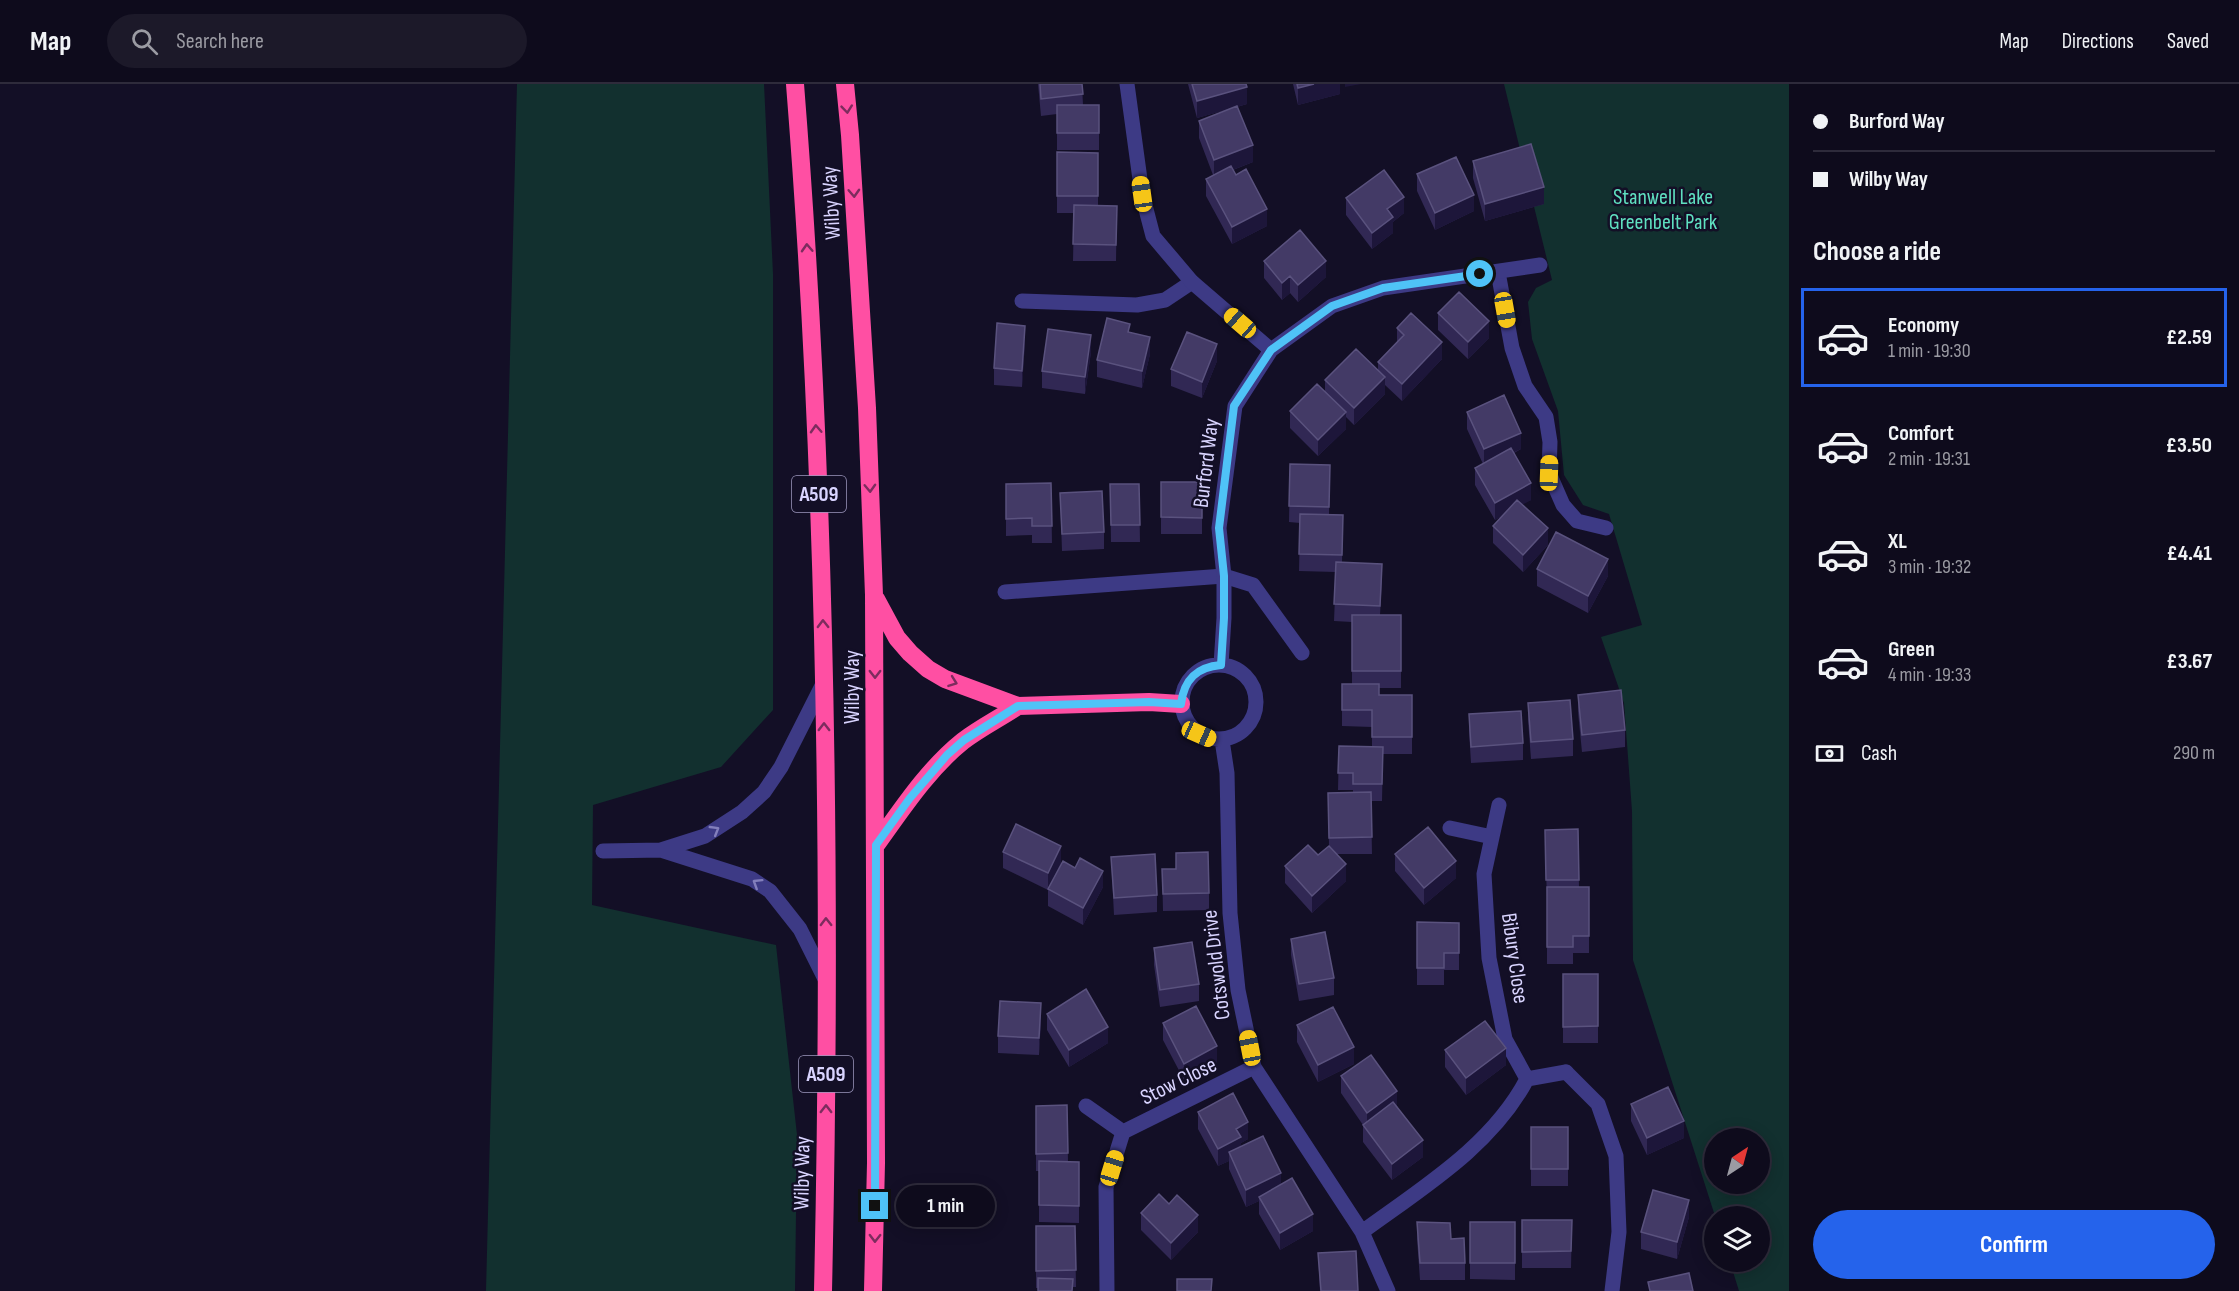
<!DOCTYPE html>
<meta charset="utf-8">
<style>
body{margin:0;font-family:"Sofia Sans Condensed",sans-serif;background:#1c1929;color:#f1f3f6;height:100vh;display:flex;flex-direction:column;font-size:22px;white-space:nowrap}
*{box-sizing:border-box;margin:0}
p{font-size:20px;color:#9b9ba3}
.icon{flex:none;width:33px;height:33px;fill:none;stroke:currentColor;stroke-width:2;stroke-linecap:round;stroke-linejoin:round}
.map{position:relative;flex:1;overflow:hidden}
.drawer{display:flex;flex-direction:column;background:#0e0b1c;width:450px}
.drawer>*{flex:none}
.guide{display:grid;align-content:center;height:132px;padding:0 24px;background:#0e0b1c}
.needle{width:39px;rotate:36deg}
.buttons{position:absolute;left:1704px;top:1044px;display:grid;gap:12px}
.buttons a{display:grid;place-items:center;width:66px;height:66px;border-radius:50%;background:#0e0b1c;box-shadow:0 3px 15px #0003,0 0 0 2px #2e2b3b;font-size:30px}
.end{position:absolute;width:27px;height:27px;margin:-14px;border:8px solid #4fc3f7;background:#111;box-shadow:0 0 0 3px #111}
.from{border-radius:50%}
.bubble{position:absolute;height:42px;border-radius:21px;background:#0e0b1c;box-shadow:0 3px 15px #0003,0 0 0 2px #2e2b3b;font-size:20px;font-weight:700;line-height:42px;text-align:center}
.car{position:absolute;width:18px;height:36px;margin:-18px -9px;border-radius:8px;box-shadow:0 0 4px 2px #0007;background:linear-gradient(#f5c518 24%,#345 0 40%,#f5c518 0 76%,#345 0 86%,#f5c518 0)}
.guide b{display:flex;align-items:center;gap:21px;height:57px;font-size:22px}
.guide b+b{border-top:2px solid #2e2b3b}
.guide i{width:15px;height:15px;background:#f1f3f6}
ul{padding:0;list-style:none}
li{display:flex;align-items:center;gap:18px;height:99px;margin:0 12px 9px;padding:0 12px;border:3px solid transparent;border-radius:0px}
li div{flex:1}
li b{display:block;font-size:22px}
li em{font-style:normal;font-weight:700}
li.on{border-color:#2563eb}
li>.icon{width:54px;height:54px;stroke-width:1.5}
h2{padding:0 24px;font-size:27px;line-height:72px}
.pay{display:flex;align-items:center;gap:15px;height:66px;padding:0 24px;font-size:22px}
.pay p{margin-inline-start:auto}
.primary-button{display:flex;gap:12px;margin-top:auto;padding:12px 24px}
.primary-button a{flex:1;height:69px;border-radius:36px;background:#2563eb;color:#fff;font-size:24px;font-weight:700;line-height:69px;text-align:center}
header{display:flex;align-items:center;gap:36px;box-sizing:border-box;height:84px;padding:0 30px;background:#0e0b1c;border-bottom:2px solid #2e2b3b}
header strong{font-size:28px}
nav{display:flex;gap:33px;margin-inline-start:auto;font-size:21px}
.search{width:420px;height:54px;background:#1c1929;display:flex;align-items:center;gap:15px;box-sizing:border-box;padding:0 21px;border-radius:33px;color:#9b9ba3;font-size:22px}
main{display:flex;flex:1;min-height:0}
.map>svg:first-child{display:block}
.green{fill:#12302f;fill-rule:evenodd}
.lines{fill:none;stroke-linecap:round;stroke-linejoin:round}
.lane{stroke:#3d3a85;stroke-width:15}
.street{stroke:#3d3a85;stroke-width:15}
.highway{stroke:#ff4fa3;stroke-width:18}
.wall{fill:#312854}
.shaded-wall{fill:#1d163a}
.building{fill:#433a66;stroke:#5a527e;stroke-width:1.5}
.oneway{stroke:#7d2c5e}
.oneway2{stroke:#837fbc}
.route{stroke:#4fc3f7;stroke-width:8}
.labels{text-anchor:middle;stroke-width:5;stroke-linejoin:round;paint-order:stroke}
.shield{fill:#130f26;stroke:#9e99be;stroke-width:1.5}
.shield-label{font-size:21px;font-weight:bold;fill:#d9d4ff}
.park-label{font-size:22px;fill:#5fe0c0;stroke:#130f26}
.street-label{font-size:22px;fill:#d9d4ff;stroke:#130f26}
</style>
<header>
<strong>Map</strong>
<div class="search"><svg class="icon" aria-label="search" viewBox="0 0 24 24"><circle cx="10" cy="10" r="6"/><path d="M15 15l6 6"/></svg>Search here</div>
<nav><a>Map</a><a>Directions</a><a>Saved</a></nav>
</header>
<main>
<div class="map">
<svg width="1789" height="1207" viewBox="0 0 1789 1207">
<rect width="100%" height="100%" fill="#130f26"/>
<path class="green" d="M517,0H764L773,190V626L721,683L593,721L592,821L776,861L797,1051L795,1207H486Z
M1504,0H1789V1207H1739L1730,1178H1760V1132H1715L1633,876L1632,727L1624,619L1601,553L1642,541L1609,430L1583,421L1564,391L1558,327L1532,255L1528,218L1536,204L1552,196ZM1714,1054H1760V1100H1714Z"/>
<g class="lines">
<path class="lane" d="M1498,188L1512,264L1525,302L1546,333L1550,358L1549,389L1563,421L1577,437L1606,444
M1022,217L1137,221L1165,216L1192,198
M1005,508L1224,492L1253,501L1302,569
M661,766L752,795L770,807L800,845L826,897
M603,767L661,766L705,752L742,728L764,708L781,683L824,598
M1566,988L1598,1020L1616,1072L1619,1148L1612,1207"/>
<path class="street" d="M1127,0L1142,110L1153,152L1192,198L1271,266
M1182 618a37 37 0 1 1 74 0a37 37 0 1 1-74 0Z
M1221,581L1224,534V492L1219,444L1235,322L1271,266L1332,222L1383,204L1540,181
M1222,656L1227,689L1230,829L1238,906L1254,983L1362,1148L1388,1207
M1450,744L1492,753
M1527,995L1566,988
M1086,1022L1123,1048
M1362,1148C1422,1104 1492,1062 1527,995L1505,955L1489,874L1484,790L1499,721
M1107,1207L1106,1103L1123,1048L1254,983"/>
<path class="highway" d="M795,0C827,401 832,805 823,1207
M845,0L850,51L867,324L874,511L876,1079L873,1207
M876,515L897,554L910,569L928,585L945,595L1018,622L1149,618L1181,620
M876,761C902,725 928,685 963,657C980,644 1000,634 1018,622"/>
</g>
<path class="wall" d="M1038,0H1082L1083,21H1099V66H1057V30L1041,32Z
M1188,0H1246L1247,20L1237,23L1253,78L1233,86L1267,142L1232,160L1206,112V95L1213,91L1199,54V37L1229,25L1197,34Z
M1293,0H1340V10L1298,21Z
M1057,68L1098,69V122H1117L1116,177H1073L1074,129H1057Z
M1473,77L1544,120L1485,137L1473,94Z
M1417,90L1474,127L1435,146L1417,107Z
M1346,114L1404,129L1393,138V149L1372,165L1346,131Z
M1264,177L1326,193L1298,218L1290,209L1282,216L1264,194Z
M1438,229L1489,254L1468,275L1438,246Z
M1397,244L1442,275L1402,317L1385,301V310L1354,341L1346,333V345L1318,372L1290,344V327L1325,308V296L1378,287V278L1397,258Z
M1025,258L1022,303L994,301V284Z
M1091,268L1085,310L1042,304V287Z
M1150,270L1142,304L1097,293V276Z
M1217,277L1202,314L1171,302V285Z
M1467,328L1521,365L1514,369L1531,416L1522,420L1548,461L1523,488L1493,459V442L1502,432L1495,436L1475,401V384L1483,380L1467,345Z
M1290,380L1330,381L1329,430L1343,431L1342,478L1382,496L1380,531H1401V604H1379V611H1412V670H1383L1382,717H1371L1372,770H1337L1346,797L1312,829L1285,799V782L1318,771L1329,762L1328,709L1353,708V706H1338L1339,662L1372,663V643L1342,642V600H1352V538L1334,537L1336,488L1299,487L1300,439L1289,438Z
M1161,398H1202V450H1161Z
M1051,399L1052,459H1032V451L1006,452V400Z
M1110,400H1139L1140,458H1111Z
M1060,409L1104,448V465L1062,467Z
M1537,485L1608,492L1588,529L1537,502Z
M1578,611L1625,646V663L1582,668L1578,628Z
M1528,619L1573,655V672L1531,675L1528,636Z
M1469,630L1523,659V676L1471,679L1469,647Z
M1578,745L1579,803H1589V869H1573V880H1547V813L1545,763Z
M1003,768L1061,779L1051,800L1103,803L1083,841L1048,822V805V806L1003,784Z
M1395,770L1456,794L1424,821L1395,787Z
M1111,773L1157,811V828L1114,831Z
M1162,785L1209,809V826L1163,827Z
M1417,838L1459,839V886H1444V901H1417Z
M1291,855L1334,894V911L1299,917L1291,871Z
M1154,864L1199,900V917L1160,923L1154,881Z
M1563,890H1598V959H1563Z
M1047,930L1108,959L1069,983L1047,946Z
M1041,936L1039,971L998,969V952Z
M1163,939L1217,979L1184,996L1163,956Z
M1297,941L1354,980L1318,998L1297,958Z
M1445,966L1506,981L1466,1011L1445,983Z
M1341,992L1397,1022L1423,1073L1392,1096L1363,1058V1041L1341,1009Z
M1631,1020L1684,1054L1647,1071L1631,1037Z
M1067,1021L1068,1078H1079V1139L1039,1138V1087H1036V1022Z
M1198,1028L1248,1055L1241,1059V1062L1281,1100L1313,1147L1280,1166L1259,1130V1117L1246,1123L1229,1085V1077L1218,1082L1198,1045Z
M1531,1043H1568V1102H1531Z
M1141,1129L1198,1148L1171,1176L1141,1146Z
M1689,1133L1677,1175L1641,1165V1148Z
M1522,1136H1572L1571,1184H1522Z
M1417,1138L1451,1155L1465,1179V1196H1420L1417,1155Z
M1470,1138H1515V1196L1470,1195Z
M1036,1142H1075L1076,1203L1036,1204Z
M1318,1169L1358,1207H1320Z"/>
<path class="shaded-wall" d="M1314,0H1340V10L1298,21V4Z
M1345,0H1361L1345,3Z
M1247,3V20L1197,34V17Z
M1253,61V78L1214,93V76Z
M1544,103V120L1485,137V120Z
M1474,111V127L1435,146V129Z
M1404,113V129L1393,138V149L1372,165V149L1387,125Z
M1267,125V142L1232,160V143Z
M1326,177V193L1298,218V201Z
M1290,192V209L1282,216V199Z
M1489,237V254L1468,275V258Z
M1025,242V258L1022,303V287Z
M1091,251V268L1085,310V293Z
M1150,253V270L1142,304V287Z
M1442,258V275L1402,317V300Z
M1217,260V277L1202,314V298Z
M1385,293V310L1354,341V324Z
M1346,328V345L1318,372V356Z
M1521,349V365L1484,382V365Z
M1531,399V416L1495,436V419Z
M1548,444V461L1523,488V471Z
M1608,475V492L1588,529V512Z
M1061,762V779L1048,806V789Z
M1456,777V794L1424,821V804Z
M1346,780V797L1312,829V812Z
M1103,787V803L1083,841V824Z
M1041,919V936L1039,971V954Z
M1108,943V959L1069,983V966Z
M1217,962V979L1184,996V980Z
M1354,963V980L1318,998V981Z
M1506,964V981L1466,1011V994Z
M1397,1007V1024L1367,1046V1029Z
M1684,1037V1054L1647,1071V1054Z
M1248,1038V1055L1241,1059V1070L1229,1068V1077L1218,1082V1065L1236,1045Z
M1423,1056V1073L1392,1096V1080Z
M1281,1089V1106L1259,1113V1117L1246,1123V1106Z
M1689,1116V1133L1677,1175V1158Z
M1313,1130V1147L1280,1166V1149Z
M1198,1131V1148L1171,1176V1159Z"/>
<path class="building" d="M1040,0H1082L1083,10L1041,15Z
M1192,0H1246L1247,3L1197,17Z
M1297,0H1314L1298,4Z
M1057,21H1099V49H1057Z
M1237,22L1253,61L1214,76L1199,37Z
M1531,60L1544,103L1485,120L1473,77Z
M1057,68L1098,69V112H1057Z
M1456,73L1474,111L1435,129L1417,90Z
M1231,82L1236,91L1246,85L1267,125L1232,143L1206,95Z
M1384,86L1404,113L1387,125L1393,133L1372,149L1346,114Z
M1074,121L1117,122L1116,161L1073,160Z
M1300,146L1326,177L1298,201L1290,192L1282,199L1264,177Z
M1459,208L1489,237L1468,258L1438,229Z
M1411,229L1442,258L1402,300L1378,278L1404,251L1397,244Z
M1107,234L1130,240L1128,248L1150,253L1142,287L1097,276Z
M997,239L1025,242L1022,287L994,284Z
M1048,245L1091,251L1085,293L1042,287Z
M1187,248L1217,260L1202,298L1171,285Z
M1356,265L1385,293L1354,324L1325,296Z
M1317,300L1346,328L1318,356L1290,327Z
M1504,311L1521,349L1484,365L1467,328Z
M1511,364L1531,399L1495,419L1475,384Z
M1290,380L1330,381L1329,423L1289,422Z
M1161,398H1202V434L1161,433Z
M1051,399L1052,442H1032V434L1006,435V400Z
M1110,400H1139L1140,441H1111Z
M1102,407L1104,448L1062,450L1060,409Z
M1517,416L1548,444L1523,471L1493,442Z
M1300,430L1343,431L1342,471L1299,470Z
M1556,448L1608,475L1588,512L1537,485Z
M1336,478L1382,480L1380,522L1334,520Z
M1352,531H1401V587H1352Z
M1342,600H1379V611H1412V653H1372V626H1342Z
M1621,606L1625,646L1582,651L1578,611Z
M1570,616L1573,655L1531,658L1528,619Z
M1521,627L1523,659L1471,663L1469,630Z
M1339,662L1383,663L1382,700H1353V689H1338Z
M1371,708L1372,753L1329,754L1328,709Z
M1016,740L1061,762L1048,789L1003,768Z
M1428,743L1456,777L1424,804L1395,770Z
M1578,745L1579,796H1546L1545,746Z
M1308,761L1318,771L1329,762L1346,780L1312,812L1285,782Z
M1208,768L1209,809L1163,810L1162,785H1176V769Z
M1155,770L1157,811L1114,814L1111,773Z
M1080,774L1103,787L1083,824L1048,805L1063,777L1075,784Z
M1547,803H1589V852H1573V863H1547Z
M1417,838L1459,839V869H1444V884H1417Z
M1325,848L1334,894L1299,900L1291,855Z
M1192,858L1199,900L1160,906L1154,864Z
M1563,890H1598V942L1563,943Z
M1086,905L1108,943L1069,966L1047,930Z
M1000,917L1041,919L1039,954L998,952Z
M1196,922L1217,962L1184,980L1163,939Z
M1333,923L1354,963L1318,981L1297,941Z
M1485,937L1506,964L1466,994L1445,966Z
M1371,971L1397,1007L1367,1029L1341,992Z
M1668,1003L1684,1037L1647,1054L1631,1020Z
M1233,1009L1248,1038L1236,1045L1241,1053L1218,1065L1198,1028Z
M1393,1018L1423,1056L1392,1080L1363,1041Z
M1067,1021L1068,1069L1036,1070V1022Z
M1531,1043H1568V1085H1531Z
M1263,1052L1281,1089L1246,1106L1229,1068Z
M1039,1077L1079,1078V1122L1039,1121Z
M1292,1094L1313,1130L1280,1149L1259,1113Z
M1653,1106L1689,1116L1677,1158L1641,1148Z
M1159,1110L1169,1120L1177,1111L1198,1131L1171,1159L1141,1129Z
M1522,1136H1572L1571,1167L1522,1168Z
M1417,1138L1450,1139L1451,1155L1464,1154L1465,1179H1420Z
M1470,1138H1515V1179H1470Z
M1036,1142H1075L1076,1186L1036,1187Z
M1356,1167L1358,1207H1321L1318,1169Z
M1689,1189L1693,1207H1650L1648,1198Z
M1038,1194L1073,1195L1072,1207H1038Z
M1177,1195H1212L1211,1207H1177Z"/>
<defs><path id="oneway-chevron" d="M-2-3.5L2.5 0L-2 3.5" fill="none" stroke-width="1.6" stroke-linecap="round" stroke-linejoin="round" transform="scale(1.5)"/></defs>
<g class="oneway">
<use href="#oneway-chevron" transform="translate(847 25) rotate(84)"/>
<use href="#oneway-chevron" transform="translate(854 109) rotate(87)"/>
<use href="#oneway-chevron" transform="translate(807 164) rotate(-93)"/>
<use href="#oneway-chevron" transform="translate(816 345) rotate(-93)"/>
<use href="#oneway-chevron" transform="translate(870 404) rotate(88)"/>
<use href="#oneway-chevron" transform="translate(823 540) rotate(-91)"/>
<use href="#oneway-chevron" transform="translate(875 590) rotate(90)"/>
<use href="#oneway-chevron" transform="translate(953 598) rotate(20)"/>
<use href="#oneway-chevron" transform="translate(824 643) rotate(-90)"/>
<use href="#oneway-chevron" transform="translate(826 838) rotate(-91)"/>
<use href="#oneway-chevron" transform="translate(826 1025) rotate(-90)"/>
<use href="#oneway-chevron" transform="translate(875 1154) rotate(91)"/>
</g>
<g class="oneway2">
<use href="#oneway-chevron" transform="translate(715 746) rotate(-31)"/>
<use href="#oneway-chevron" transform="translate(757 799) rotate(-148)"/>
</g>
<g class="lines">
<path class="route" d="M875,1122L876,761L910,714L947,671L964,656L1018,622L1149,618L1181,620C1184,595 1197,583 1221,581L1224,534V492L1219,444L1234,322L1271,266L1332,222L1383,204L1480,190"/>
</g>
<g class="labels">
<g class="shield">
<rect x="792" y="392" width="54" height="36" rx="4.5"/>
<rect x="799" y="972" width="54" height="36" rx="4.5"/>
</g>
<g class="shield-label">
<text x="819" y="417">A509</text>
<text x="826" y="997">A509</text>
</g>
<g class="park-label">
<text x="1663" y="120">Stanwell Lake<tspan x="1663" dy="25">Greenbelt Park</tspan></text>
</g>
<g class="street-label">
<text transform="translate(830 119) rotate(-93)" y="8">Wilby Way</text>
<text transform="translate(1205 379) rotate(-83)" y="8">Burford Way</text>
<text transform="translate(851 603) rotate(-90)" y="8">Wilby Way</text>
<text transform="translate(1516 874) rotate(82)" y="8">Bibury Close</text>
<text transform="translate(1215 881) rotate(-97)" y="8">Cotswold Drive</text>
<text transform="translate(1178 996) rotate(-26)" y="8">Stow Close</text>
<text transform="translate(801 1089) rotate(-89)" y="8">Wilby Way</text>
</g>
</g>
</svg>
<div class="buttons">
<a><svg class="needle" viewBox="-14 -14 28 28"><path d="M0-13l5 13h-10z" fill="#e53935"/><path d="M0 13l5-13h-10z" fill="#9b9ba3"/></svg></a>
<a><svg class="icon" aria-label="layers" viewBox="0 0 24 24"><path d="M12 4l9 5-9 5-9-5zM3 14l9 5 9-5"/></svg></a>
</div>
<i class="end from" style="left:1480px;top:190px"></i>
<i class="end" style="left:875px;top:1122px"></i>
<div class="bubble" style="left:896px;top:1101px;width:99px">1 min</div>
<i class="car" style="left:1142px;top:110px;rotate:352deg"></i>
<i class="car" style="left:1505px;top:226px;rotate:170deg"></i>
<i class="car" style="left:1240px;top:239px;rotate:311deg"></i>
<i class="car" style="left:1549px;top:389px;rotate:2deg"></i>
<i class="car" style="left:1199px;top:650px;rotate:114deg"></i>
<i class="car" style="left:1250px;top:964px;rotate:349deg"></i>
<i class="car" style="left:1112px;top:1084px;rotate:17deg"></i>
</div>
<section class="drawer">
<div class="guide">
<b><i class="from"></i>Burford Way</b>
<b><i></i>Wilby Way</b>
</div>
<h2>Choose a ride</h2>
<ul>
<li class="on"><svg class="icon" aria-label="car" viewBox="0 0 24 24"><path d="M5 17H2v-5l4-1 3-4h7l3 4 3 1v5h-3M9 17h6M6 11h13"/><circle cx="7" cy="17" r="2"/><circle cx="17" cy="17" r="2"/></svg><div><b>Economy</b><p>1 min · 19:30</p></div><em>£2.59</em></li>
<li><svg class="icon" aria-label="car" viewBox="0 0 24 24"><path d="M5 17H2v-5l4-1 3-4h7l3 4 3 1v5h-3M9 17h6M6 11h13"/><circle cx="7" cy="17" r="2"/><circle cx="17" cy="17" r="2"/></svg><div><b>Comfort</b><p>2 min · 19:31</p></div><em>£3.50</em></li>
<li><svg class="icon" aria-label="car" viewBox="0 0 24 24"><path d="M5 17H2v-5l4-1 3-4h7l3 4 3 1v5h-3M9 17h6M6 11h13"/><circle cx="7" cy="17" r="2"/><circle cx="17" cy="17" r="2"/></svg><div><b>XL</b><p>3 min · 19:32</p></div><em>£4.41</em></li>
<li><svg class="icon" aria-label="car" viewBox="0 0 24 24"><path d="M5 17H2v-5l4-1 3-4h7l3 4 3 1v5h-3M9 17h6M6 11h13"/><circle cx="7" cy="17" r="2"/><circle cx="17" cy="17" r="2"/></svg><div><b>Green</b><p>4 min · 19:33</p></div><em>£3.67</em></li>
</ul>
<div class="pay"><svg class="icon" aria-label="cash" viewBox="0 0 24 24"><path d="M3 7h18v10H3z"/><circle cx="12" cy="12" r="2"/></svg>Cash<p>290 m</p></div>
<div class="primary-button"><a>Confirm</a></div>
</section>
</main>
